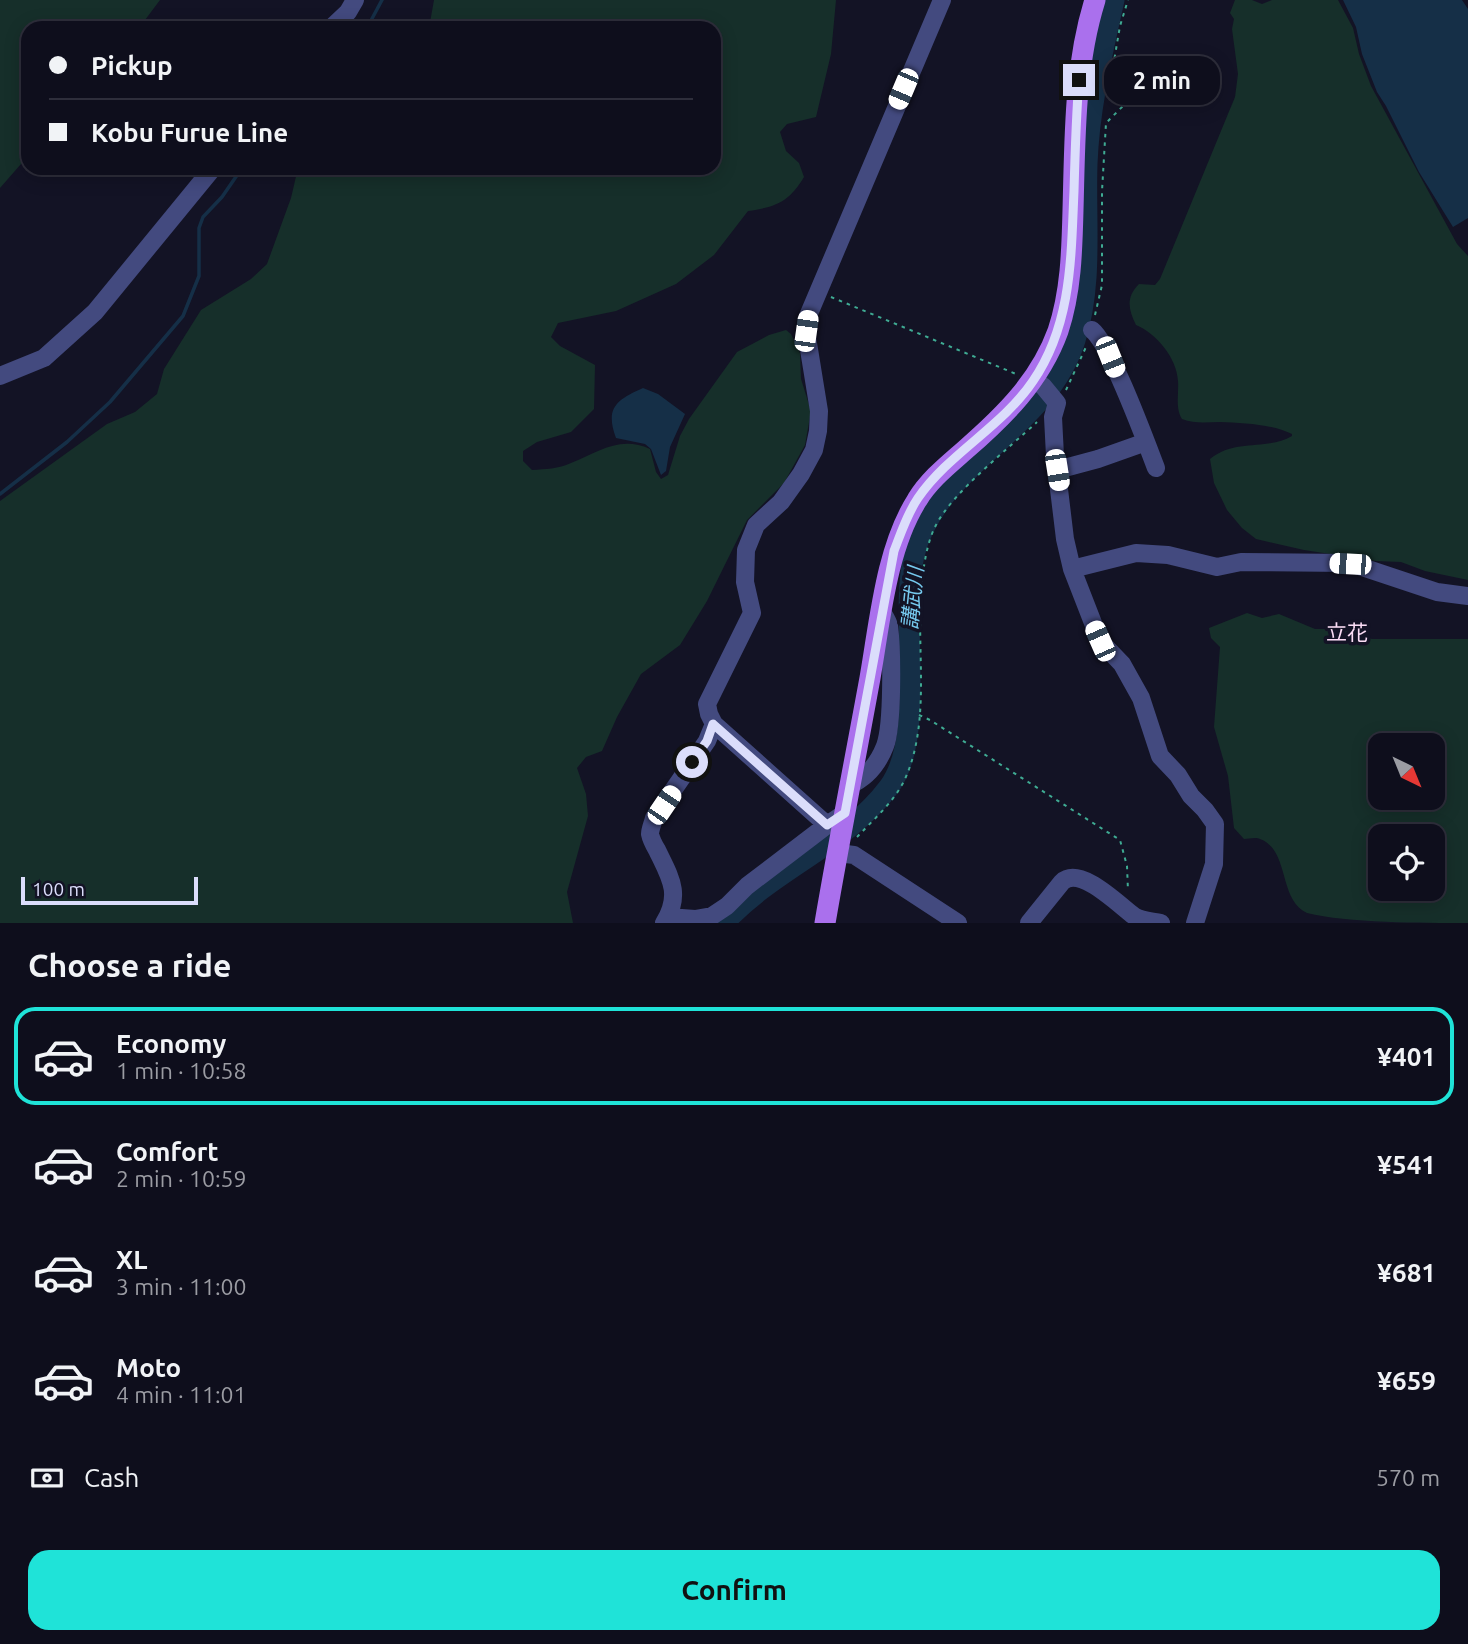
<!DOCTYPE html>
<meta charset="utf-8">
<style>
body{margin:0;font-family:Ubuntu,"Noto Sans JP",sans-serif;background:#171725;color:#f1f3f6;height:100vh;display:flex;flex-direction:column;font-size:26px;white-space:nowrap}
*{box-sizing:border-box;margin:0}
p{font-size:23px;color:#9b9ca3}
.icon{flex:none;width:38px;height:38px;fill:none;stroke:currentColor;stroke-width:2;stroke-linecap:round;stroke-linejoin:round}
.map{position:relative;height:923px;overflow:hidden}
.sheet{display:flex;flex-direction:column;background:#0e0e1c;flex:1}
.sheet>*{flex:none}
.top-card{position:absolute;left:21px;top:21px;width:700px;height:154px;border-radius:21px;box-shadow:0 4px 18px #0003,0 0 0 2px #2e2e3b;display:grid;align-content:center;height:154px;padding:0 28px;background:#0e0e1c}
.needle{width:46px;rotate:137deg}
.controls{position:absolute;left:1368px;top:733px;display:grid;gap:14px}
.controls a{display:grid;place-items:center;width:77px;height:77px;border-radius:14px;background:#0e0e1c;box-shadow:0 4px 18px #0003,0 0 0 2px #2e2e3b;font-size:35px}
.scale{position:absolute;left:21px;bottom:18px;width:177px;box-sizing:border-box;padding-left:7px;border:4px solid #dbddfb;border-top:0;font-size:19px;line-height:24px;white-space:nowrap;color:#dbddfb;-webkit-text-stroke:5px #131325;paint-order:stroke}
.end{position:absolute;width:32px;height:32px;margin:-16px;border:9px solid #dbddfb;background:#111;box-shadow:0 0 0 4px #111}
.from{border-radius:50%}
.bubble{position:absolute;height:49px;border-radius:21px;background:#0e0e1c;box-shadow:0 4px 18px #0003,0 0 0 2px #2e2e3b;font-size:23px;font-weight:600;line-height:49px;text-align:center}
.car{position:absolute;width:21px;height:42px;margin:-21px -10px;border-radius:9px;box-shadow:0 0 5px 2px #0007;background:linear-gradient(#fff 24%,#345 0 40%,#fff 0 76%,#345 0 86%,#fff 0)}
.top-card b{display:flex;align-items:center;gap:24px;height:66px;font-size:26px}
.top-card b+b{border-top:2px solid #2e2e3b}
.top-card i{width:18px;height:18px;background:#f1f3f6}
ul{padding:0;list-style:none}
li{display:flex;align-items:center;gap:21px;height:98px;margin:0 14px 10px;padding:0 14px;border:4px solid transparent;border-radius:21px}
li div{flex:1}
li b{display:block;font-size:26px}
li em{font-style:normal;font-weight:600}
li.active{border-color:#1fe3d8}
li>.icon{width:63px;height:63px;stroke-width:1.5}
h2{padding:0 28px;font-size:32px;line-height:84px}
.pay{display:flex;align-items:center;gap:18px;height:77px;padding:0 28px;font-size:26px}
.pay p{margin-inline-start:auto}
.button{display:flex;gap:14px;margin-top:auto;padding:14px 28px}
.button a{flex:1;height:80px;border-radius:21px;background:#1fe3d8;color:#111;font-size:28px;font-weight:600;line-height:80px;text-align:center}
.map>svg:first-child{display:block}
.green{fill:#162f2a;fill-rule:evenodd}
.water{fill:#152f47}
.lines{fill:none;stroke-linecap:round;stroke-linejoin:round}
.stream{stroke:#152f47;stroke-width:3.5}
.river{stroke:#152f47;stroke-width:21}
.path{stroke:#3fab93;stroke-width:2;stroke-dasharray:3.5 5;stroke-linecap:butt}
.minor{stroke:#434a7f;stroke-width:18}
.major{stroke:#aa70ed;stroke-width:21}
.route{stroke:#dbddfb;stroke-width:9}
.labels{text-anchor:middle;stroke-width:7;stroke-linejoin:round;paint-order:stroke}
.water-label{font-size:21px;font-style:italic;fill:#76c9ee;stroke:#131325}
.neighbourhood-label{font-size:21px;fill:#fbddf5;stroke:#131325}
</style>
<div class="map">
<svg width="1468" height="923" viewBox="0 0 1468 923">
<rect width="100%" height="100%" fill="#131325"/>
<path class="green" d="M0,0H160L139,28H28V156L0,188Z
M434,0H836L831,54L816,117L787,124L780,132L786,151L799,163L804,177C789,202 776,207 748,211L714,255L676,284L616,311L558,323L551,337L560,346L595,365L594,409L571,432L537,442L523,451V461L532,470C546,469 558,469 571,463C598,452 620,435 650,449L656,472L661,479L668,475L680,436L689,419L737,352L769,335L786,330L791,334L800,353L801,379L811,411L805,445L784,483L747,520L707,601L680,645L641,674L617,717L602,751L586,757L577,768L586,794L588,816L567,892L573,923H0V501L107,424L135,412L157,394L164,369L201,310L251,279L267,264L291,198L298,168H714V28H429Z
M1235,0H1252L1262,4L1272,0H1338L1353,28L1359,54L1371,86L1457,244L1468,256V580L1425,571L1401,562L1376,561L1304,550L1256,539L1242,528L1227,510L1214,483L1210,459C1236,438 1267,451 1292,436V434C1271,424 1243,423 1220,422C1207,422 1195,424 1182,419C1175,408 1179,393 1178,381C1177,358 1156,333 1136,325C1128,309 1126,297 1139,284L1155,285L1160,279L1235,97L1238,74L1232,29L1234,19L1230,13Z
M1247,613L1262,618L1279,614L1315,629H1345L1372,639H1468V923C1423,923 1347,923 1307,913C1278,900 1290,850 1260,839C1256,837 1248,839 1244,839L1234,828L1228,776L1214,727L1220,647L1211,638L1209,628ZM1381,746H1433V798H1381ZM1433,836V889H1381V836Z"/>
<path class="water" d="M1343,0H1462L1468,9V218L1453,227L1419,172L1386,106L1377,92L1362,54L1356,27Z
M643,388L658,394L685,414L670,447L666,471L661,475L651,449L645,444L616,438C605,408 616,400 643,388Z"/>
<g class="lines">
<path class="stream" d="M367,28L382,0
M0,494L67,442L110,402L183,316L199,276V228L203,217L222,197L242,168"/>
<path class="river" d="M724,923C773,869 846,845 889,787C927,736 899,619 914,555C936,464 1046,432 1075,340C1093,283 1085,222 1087,164C1089,108 1102,54 1114,0"/>
<path class="path" d="M831,297L1016,374
M1095,315L1102,285V191L1106,123L1126,103L1129,78L1114,61L1120,26L1128,0
M1066,390L1086,347
M919,715L930,720L1120,840L1127,866L1128,891
M857,837C874,819 894,802 905,779C932,719 915,646 922,582C924,564 927,542 936,525C953,492 1008,449 1037,422"/>
<path class="minor" d="M331,28L348,12L355,0
M1092,330C1110,344 1146,442 1156,468
M0,376L44,358L95,312L213,168
M1034,381L1043,386L1057,403L1053,417L1055,456L1065,539L1072,569L1100,641L1122,664L1141,698L1160,756L1178,775L1191,796L1205,810L1215,824L1214,864L1195,923
M1057,470L1098,459L1146,442
M1072,569L1136,553L1168,555L1217,567L1241,562L1350,563L1437,592L1468,596
M850,785C868,777 878,764 885,746C893,725 892,649 889,626C888,621 885,617 882,612
M845,813L827,825L714,724L709,714L707,704L752,613L745,582L746,550L756,525L781,502L801,474L814,450L818,431L819,411L806,331L808,316L942,0
M838,853L854,855L958,923
M668,917L695,919L712,916L727,906L747,886L827,825
M664,923C682,894 670,877 657,850C654,845 651,839 650,834C650,829 653,823 654,818L707,741L714,724
M1029,923L1062,882C1080,865 1119,905 1134,916C1141,921 1152,921 1161,923"/>
<path class="major" d="M825,923C839,841 855,760 870,678C880,621 886,549 917,500C929,480 948,465 965,450C1004,416 1040,381 1058,331C1071,292 1072,251 1073,210C1075,140 1074,67 1095,0"/>
</g>
<g class="lines">
<path class="route" d="M692,762L707,741L713,724L827,825L845,813L894,551C901,533 907,514 918,498C949,453 1002,427 1033,381C1072,324 1071,257 1074,191C1075,154 1076,117 1079,80"/>
</g>
<g class="labels">
<g class="water-label">
<text transform="translate(913 598) rotate(-84)" y="7">講武川</text>
</g>
<g class="neighbourhood-label">
<text x="1347" y="640">立花</text>
</g>
</g>
</svg>
<div class="controls">
<a><svg class="needle" viewBox="-14 -14 28 28"><path d="M0-13l5 13h-10z" fill="#e53935"/><path d="M0 13l5-13h-10z" fill="#9b9ca3"/></svg></a>
<a><svg class="icon" aria-label="locate" viewBox="0 0 24 24"><circle cx="12" cy="12" r="6"/><path d="M12 2v4M12 18v4M2 12h4M18 12h4"/></svg></a>
</div>
<div class="scale">100 m</div>
<i class="end from" style="left:692px;top:762px"></i>
<i class="end" style="left:1079px;top:80px"></i>
<div class="bubble" style="left:1104px;top:56px;width:116px">2 min</div>
<i class="car" style="left:903px;top:89px;rotate:203deg"></i>
<i class="car" style="left:806px;top:331px;rotate:8deg"></i>
<i class="car" style="left:1110px;top:357px;rotate:158deg"></i>
<i class="car" style="left:1057px;top:470px;rotate:171deg"></i>
<i class="car" style="left:1350px;top:564px;rotate:273deg"></i>
<i class="car" style="left:1100px;top:641px;rotate:336deg"></i>
<i class="car" style="left:664px;top:805px;rotate:34deg"></i>
<div class="top-card">
<b><i class="from"></i>Pickup</b>
<b><i></i>Kobu Furue Line</b>
</div>
</div>
<section class="sheet">
<h2>Choose a ride</h2>
<ul>
<li class="active"><svg class="icon" aria-label="car" viewBox="0 0 24 24"><path d="M5 17H2v-5l4-1 3-4h7l3 4 3 1v5h-3M9 17h6M6 11h13"/><circle cx="7" cy="17" r="2"/><circle cx="17" cy="17" r="2"/></svg><div><b>Economy</b><p>1 min · 10:58</p></div><em>¥401</em></li>
<li><svg class="icon" aria-label="car" viewBox="0 0 24 24"><path d="M5 17H2v-5l4-1 3-4h7l3 4 3 1v5h-3M9 17h6M6 11h13"/><circle cx="7" cy="17" r="2"/><circle cx="17" cy="17" r="2"/></svg><div><b>Comfort</b><p>2 min · 10:59</p></div><em>¥541</em></li>
<li><svg class="icon" aria-label="car" viewBox="0 0 24 24"><path d="M5 17H2v-5l4-1 3-4h7l3 4 3 1v5h-3M9 17h6M6 11h13"/><circle cx="7" cy="17" r="2"/><circle cx="17" cy="17" r="2"/></svg><div><b>XL</b><p>3 min · 11:00</p></div><em>¥681</em></li>
<li><svg class="icon" aria-label="car" viewBox="0 0 24 24"><path d="M5 17H2v-5l4-1 3-4h7l3 4 3 1v5h-3M9 17h6M6 11h13"/><circle cx="7" cy="17" r="2"/><circle cx="17" cy="17" r="2"/></svg><div><b>Moto</b><p>4 min · 11:01</p></div><em>¥659</em></li>
</ul>
<div class="pay"><svg class="icon" aria-label="cash" viewBox="0 0 24 24"><path d="M3 7h18v10H3z"/><circle cx="12" cy="12" r="2"/></svg>Cash<p>570 m</p></div>
<div class="button"><a>Confirm</a></div>
</section>
